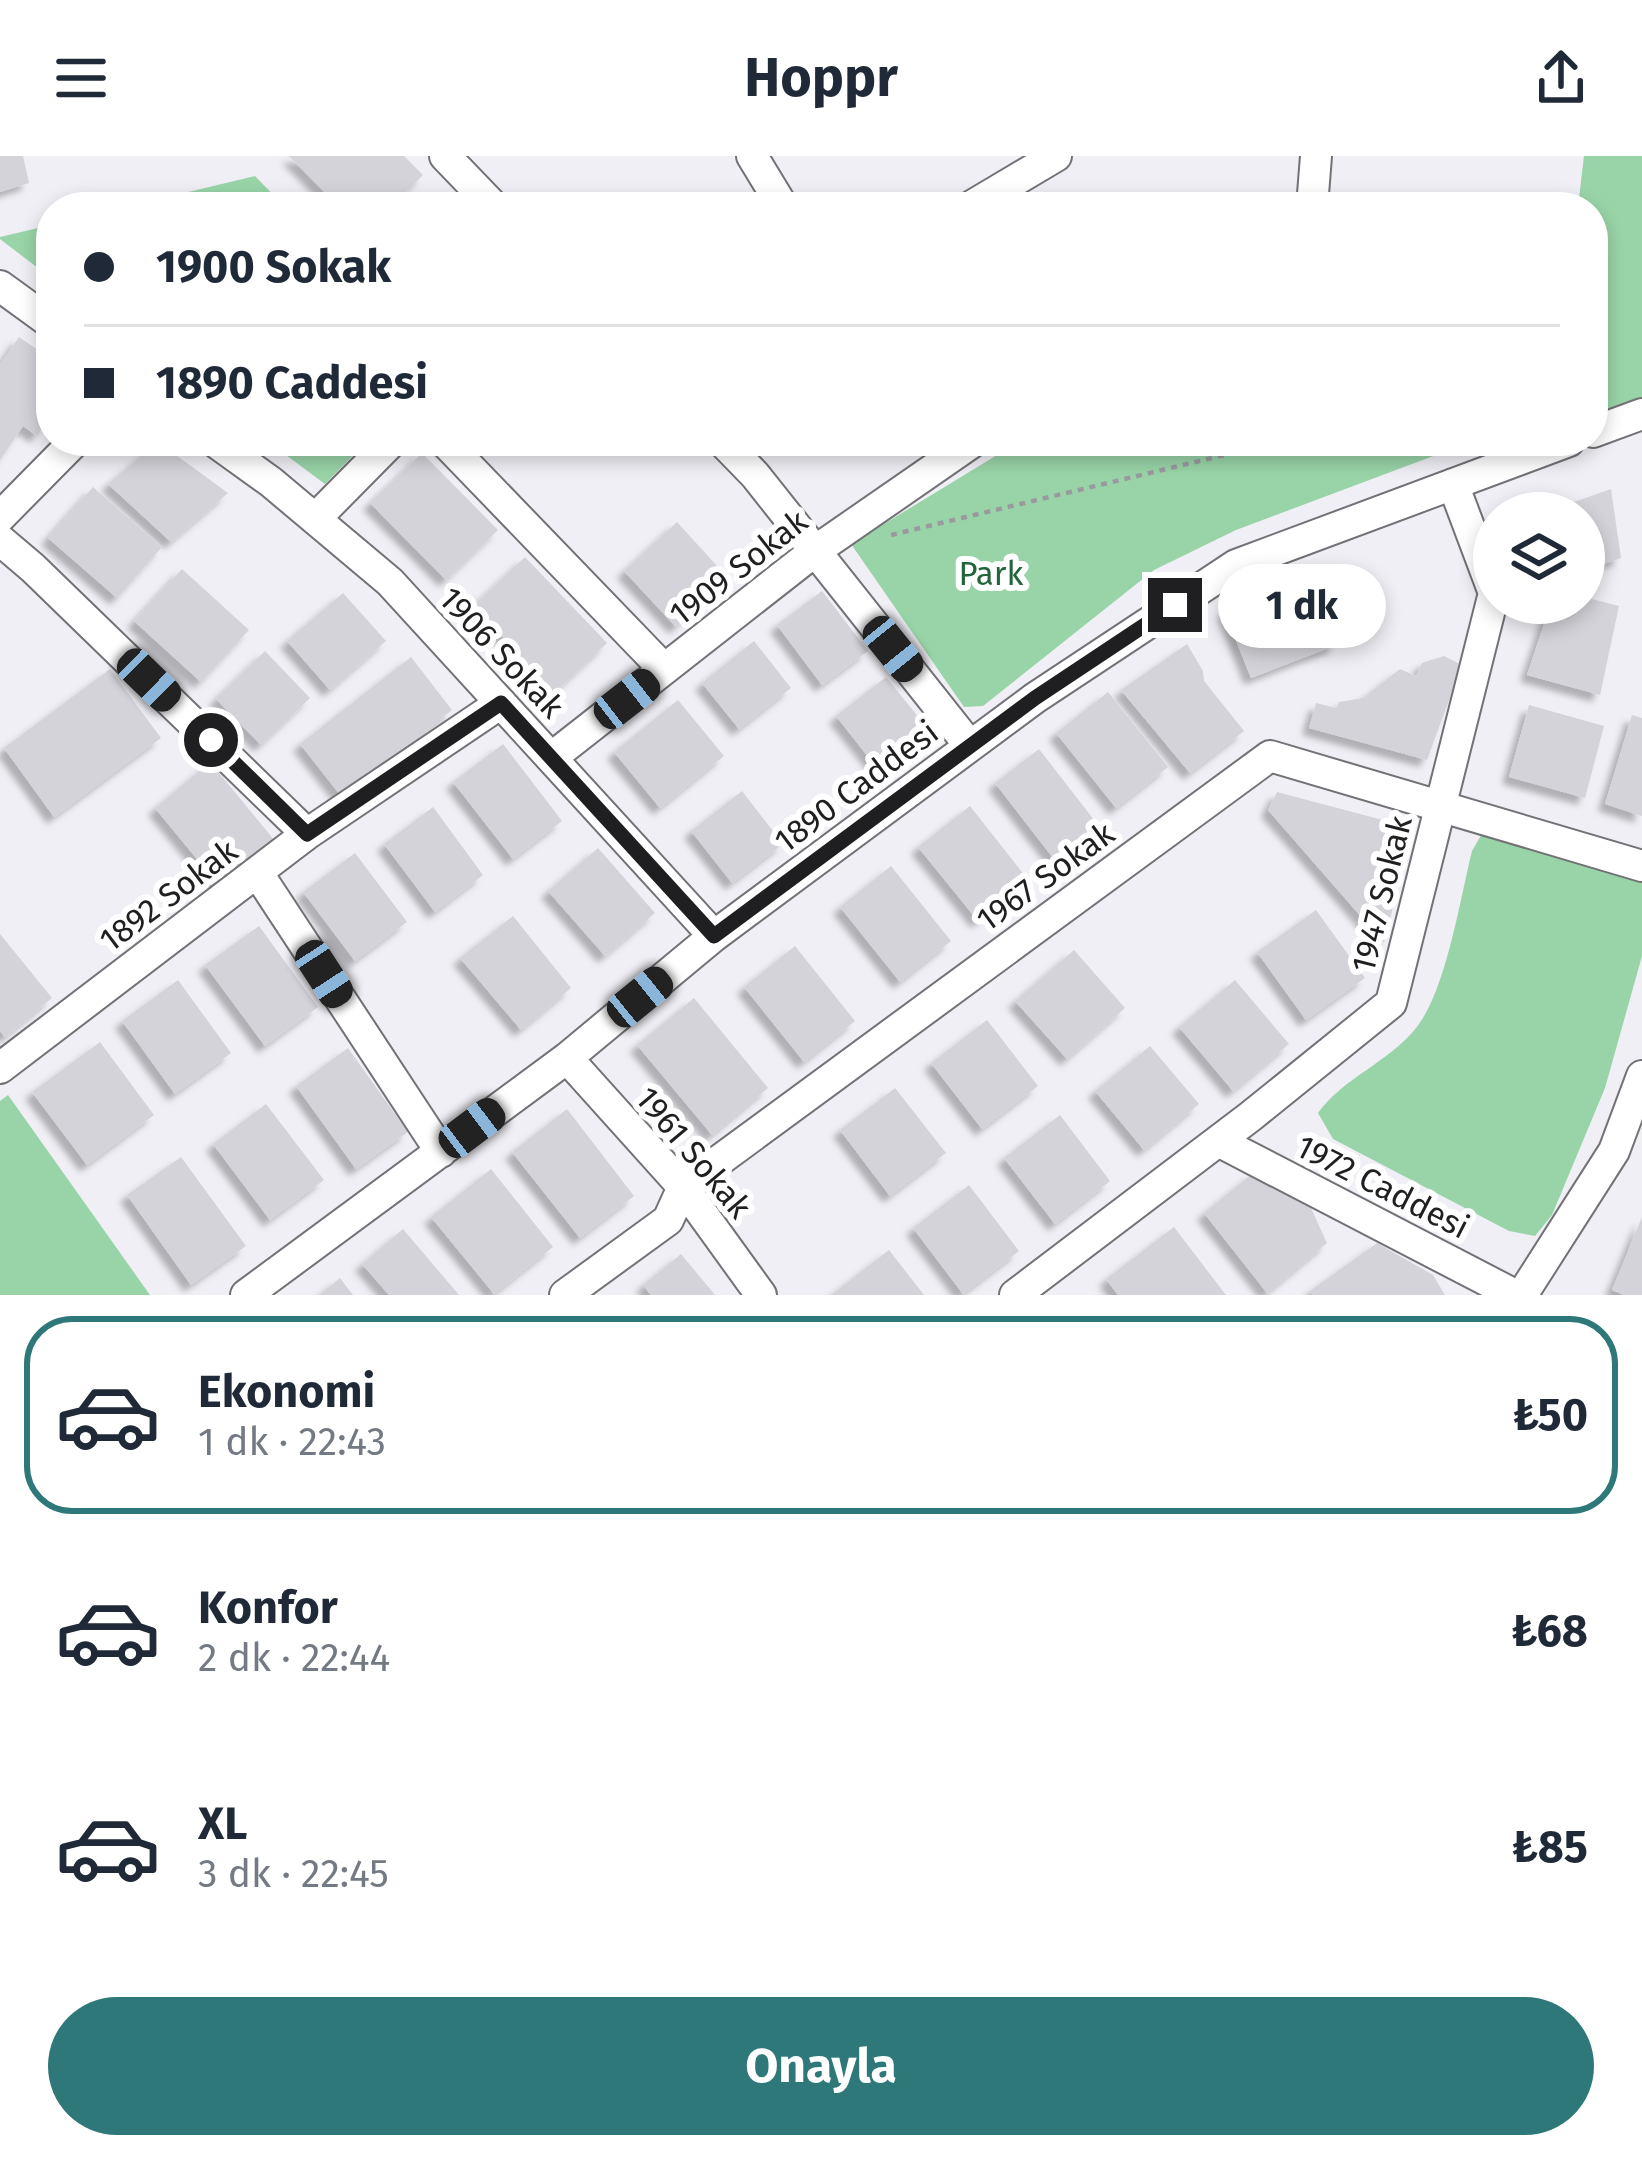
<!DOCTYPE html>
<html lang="tr">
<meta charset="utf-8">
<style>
body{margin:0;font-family:"Fira Sans",sans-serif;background:#f6f6f7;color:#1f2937;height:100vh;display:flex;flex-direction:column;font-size:45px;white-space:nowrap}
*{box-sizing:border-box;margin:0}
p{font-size:39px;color:#747a83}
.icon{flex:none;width:66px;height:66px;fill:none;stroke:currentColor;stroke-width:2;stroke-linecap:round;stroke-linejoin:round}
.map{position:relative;height:1139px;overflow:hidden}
.details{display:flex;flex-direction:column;background:#fff;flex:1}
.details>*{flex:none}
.hud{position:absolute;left:36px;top:36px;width:1572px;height:264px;border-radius:48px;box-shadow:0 6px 18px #0003;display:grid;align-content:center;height:264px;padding:0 48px;background:#fff}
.controls{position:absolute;left:1473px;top:336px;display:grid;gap:24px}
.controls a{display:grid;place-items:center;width:132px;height:132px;border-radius:50%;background:#fff;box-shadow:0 6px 18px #0003;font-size:60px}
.end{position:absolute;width:54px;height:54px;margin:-27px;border:15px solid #1f1f21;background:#fff;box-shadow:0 0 0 6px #fff}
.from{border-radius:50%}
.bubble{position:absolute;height:84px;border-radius:42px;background:#fff;box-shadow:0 6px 18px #0003;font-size:39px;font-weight:700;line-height:84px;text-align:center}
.car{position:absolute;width:36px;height:72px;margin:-36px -18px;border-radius:15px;box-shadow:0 0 9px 3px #0007;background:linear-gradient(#222 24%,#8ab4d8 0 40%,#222 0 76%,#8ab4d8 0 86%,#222 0)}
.hud b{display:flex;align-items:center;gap:42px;height:114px;font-size:45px}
.hud b+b{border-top:3px solid #e0e1e3}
.hud i{width:30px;height:30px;background:#1f2937}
ul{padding:21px 0 0;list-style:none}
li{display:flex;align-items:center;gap:36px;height:198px;margin:0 24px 18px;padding:0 24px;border:6px solid transparent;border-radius:48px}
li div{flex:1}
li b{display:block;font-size:45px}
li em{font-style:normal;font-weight:700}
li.current{border-color:#2e7879}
li>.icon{width:108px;height:108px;stroke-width:1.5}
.action{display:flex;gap:24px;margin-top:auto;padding:24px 48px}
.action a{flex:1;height:138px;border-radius:72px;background:#2e7879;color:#fff;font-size:48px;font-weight:700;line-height:138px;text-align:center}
header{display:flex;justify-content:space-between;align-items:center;height:156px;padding:0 48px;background:#fff;font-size:54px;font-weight:700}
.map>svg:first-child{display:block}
.green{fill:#99d4a8}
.building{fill:#d3d3d9;filter:url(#shadow)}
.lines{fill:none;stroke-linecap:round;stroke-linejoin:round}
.street-casing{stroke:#717176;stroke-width:34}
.path{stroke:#9a9a9e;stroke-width:4.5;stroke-dasharray:6 6;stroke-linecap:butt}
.street{stroke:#fff;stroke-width:30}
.route{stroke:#1f1f21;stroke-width:15}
.labels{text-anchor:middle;stroke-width:12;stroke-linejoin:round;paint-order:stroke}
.street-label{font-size:33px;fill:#1f1f21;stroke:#fff}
.park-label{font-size:33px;fill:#22653b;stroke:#fff}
</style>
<header><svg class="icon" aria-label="menu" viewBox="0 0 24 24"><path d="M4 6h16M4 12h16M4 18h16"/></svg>Hoppr<svg class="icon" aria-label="share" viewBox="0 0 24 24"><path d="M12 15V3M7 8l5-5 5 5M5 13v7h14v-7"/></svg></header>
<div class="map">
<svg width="1642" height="1139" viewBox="0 0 1642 1139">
<defs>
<filter id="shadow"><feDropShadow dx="-7" dy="7" stdDeviation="3" flood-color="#0004"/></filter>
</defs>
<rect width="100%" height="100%" fill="#efeff5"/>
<path class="green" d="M1584,0H1642V242L1599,259L1593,252V51H1578Z
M255,20L285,51H126Z
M51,69V122L0,83V81Z
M267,285H367L325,328Z
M1020,285H1487L1436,299L1236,374L1154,414L983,550L964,551L851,388Z
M1483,676L1642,722V800L1605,932L1552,1059L1535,1080L1509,1075L1333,983L1318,957C1343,922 1389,906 1416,872C1446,835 1460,743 1472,695Z
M8,939L150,1139H0V945Z"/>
<path class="building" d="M0,0H23L29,27L0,36Z
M289,0H404L423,19L390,51H339Z
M19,181L51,203V259L37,280L23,270L0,304V209Z
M158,286L228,337L171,386L108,328Z
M422,297L498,374L446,424L370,347Z
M93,331L162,391L117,442L48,382Z
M1611,333L1621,402L1584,415V357L1546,356Z
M677,366L728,422L676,471L624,415Z
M525,401L607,487L555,536L473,450Z
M182,413L249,474L201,526L134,465Z
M1311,421L1337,489L1251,522L1224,454Z
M822,435L868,495L822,529L777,469Z
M343,437L386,485L330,534L287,485Z
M1584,441L1619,450L1600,539L1527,519L1551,447H1584Z
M754,485L791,532L739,573L702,527Z
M1187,488L1203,515L1204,525L1244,575L1190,617L1121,534Z
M265,495L310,542L261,589L216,543Z
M1444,500L1462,509L1427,604L1309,572L1316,547L1336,552L1339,546L1363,542L1400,513L1416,520L1422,507Z
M411,501L452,554L341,640L300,588Z
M110,513L161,582L54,661L4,592Z
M886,521L928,573L877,612L836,560Z
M1108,536L1168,611L1116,652L1056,577Z
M678,544L724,600L660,652L614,596Z
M1529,549L1604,570L1585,642L1509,621Z
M1632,559L1642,562V660L1605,648Z
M503,588L562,665L513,703L453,626Z
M1039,593L1108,682L1064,716L995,627Z
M210,606L275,685L220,731L155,652Z
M742,635L783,688L732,727L691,675Z
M1277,636L1413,672L1384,787L1268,654Z
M970,650L1029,725L978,765L918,691Z
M433,651L483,719L435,756L384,688Z
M598,692L655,757L605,800L548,735Z
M355,697L407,766L355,805L303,736Z
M891,710L951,785L900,826L840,751Z
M1316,754L1365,822L1306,864L1257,796Z
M513,760L571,832L521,874L460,802Z
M259,770L318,851L265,890L205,809Z
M0,778L52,842L5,881L0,875Z
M795,790L855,865L804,906L744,831Z
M1074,794L1125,852L1067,903L1015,845Z
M178,824L231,897L175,938L122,865Z
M1235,824L1289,888L1233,935L1179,871Z
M694,842L768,932L712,979L637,889Z
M987,864L1038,930L982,973L931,907Z
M100,886L154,959L87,1009L32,936Z
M1150,890L1199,948L1144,994L1095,935Z
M348,892L408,976L356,1013L296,930Z
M895,932L946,997L890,1040L840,974Z
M266,948L324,1024L270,1064L213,988Z
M567,953L634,1040L580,1082L512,996Z
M1060,959L1110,1025L1055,1068L1004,1002Z
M181,1001L246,1090L191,1129L127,1039Z
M491,1013L553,1091L494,1138L431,1061Z
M1253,1017L1310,1050L1327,1087L1267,1137L1204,1057Z
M969,1029L1019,1095L963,1138L913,1072Z
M1642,1061V1139H1624L1612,1134Z
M1174,1071L1226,1139H1118L1106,1123Z
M403,1073L459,1139H389L362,1108Z
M1377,1087L1433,1119L1445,1139H1313L1310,1135Z
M889,1094L924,1139H831Z
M681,1098L715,1139H651L643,1129Z
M340,1122L353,1139H319Z"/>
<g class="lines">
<g class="street-casing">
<path id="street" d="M445,0L494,51
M752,0L783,51
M970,51L1056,0
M1312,51L1316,0
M0,130L51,167
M1593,276L1642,258
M214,285L271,326L390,426L714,780
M444,285L664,513
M722,285L755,319L970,590
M0,361L75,285
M315,363L392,285
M0,384L33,412L307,678
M551,602L815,395L974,285
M257,716L441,996
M567,902L683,1031L761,1139
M0,912L307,678L501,547
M1218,985L1515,1139
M246,1139L567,902L714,780L1035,542L1236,409L1569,285
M565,1139L668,1064L683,1031L1270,600L1642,710
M1015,1139L1251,960L1391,847L1494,437L1453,328
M1522,1139L1614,995L1642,920"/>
</g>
<path class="path" d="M891,379L1283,285"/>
<use href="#street" class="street"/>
</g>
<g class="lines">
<path class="route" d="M211,584L307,678L501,547L714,780L1035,542L1175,449"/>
</g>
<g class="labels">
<g class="street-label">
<text transform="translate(738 411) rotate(-38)" y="12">1909 Sokak</text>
<text transform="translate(502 496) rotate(47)" y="12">1906 Sokak</text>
<text transform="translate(856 630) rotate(-37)" y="12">1890 Caddesi</text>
<text transform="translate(1045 720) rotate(-36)" y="12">1967 Sokak</text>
<text transform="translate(1381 738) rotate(-76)" y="12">1947 Sokak</text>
<text transform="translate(168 739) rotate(-37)" y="12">1892 Sokak</text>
<text transform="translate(694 996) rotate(50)" y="12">1961 Sokak</text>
<text transform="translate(1383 1030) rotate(27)" y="12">1972 Caddesi</text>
</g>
<g class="park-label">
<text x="991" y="429">Park</text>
</g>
</g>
</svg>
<div class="controls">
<a><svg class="icon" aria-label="layers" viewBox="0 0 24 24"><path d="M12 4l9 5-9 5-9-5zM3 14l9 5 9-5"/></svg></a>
</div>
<i class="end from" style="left:211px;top:584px"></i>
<i class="end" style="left:1175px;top:449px"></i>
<div class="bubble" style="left:1218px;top:408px;width:168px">1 dk</div>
<i class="car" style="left:893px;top:493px;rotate:141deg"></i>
<i class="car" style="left:149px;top:524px;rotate:134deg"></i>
<i class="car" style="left:627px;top:543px;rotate:52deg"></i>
<i class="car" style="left:324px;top:818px;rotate:147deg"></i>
<i class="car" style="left:640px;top:841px;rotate:51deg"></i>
<i class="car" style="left:472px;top:972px;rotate:53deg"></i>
<div class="hud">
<b><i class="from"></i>1900 Sokak</b>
<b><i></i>1890 Caddesi</b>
</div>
</div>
<section class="details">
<ul>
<li class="current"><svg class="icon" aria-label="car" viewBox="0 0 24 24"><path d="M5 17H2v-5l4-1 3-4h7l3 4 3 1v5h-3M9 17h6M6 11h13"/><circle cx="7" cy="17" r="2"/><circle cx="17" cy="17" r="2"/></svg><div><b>Ekonomi</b><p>1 dk · 22:43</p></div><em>₺50</em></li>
<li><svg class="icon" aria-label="car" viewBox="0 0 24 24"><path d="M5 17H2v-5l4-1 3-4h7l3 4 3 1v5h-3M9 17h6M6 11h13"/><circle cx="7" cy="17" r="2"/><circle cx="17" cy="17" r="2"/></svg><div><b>Konfor</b><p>2 dk · 22:44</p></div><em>₺68</em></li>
<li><svg class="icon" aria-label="car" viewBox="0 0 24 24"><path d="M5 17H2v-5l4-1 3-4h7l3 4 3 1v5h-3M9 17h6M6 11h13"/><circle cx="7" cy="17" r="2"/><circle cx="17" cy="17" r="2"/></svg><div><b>XL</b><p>3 dk · 22:45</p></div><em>₺85</em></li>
</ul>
<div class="action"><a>Onayla</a></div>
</section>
